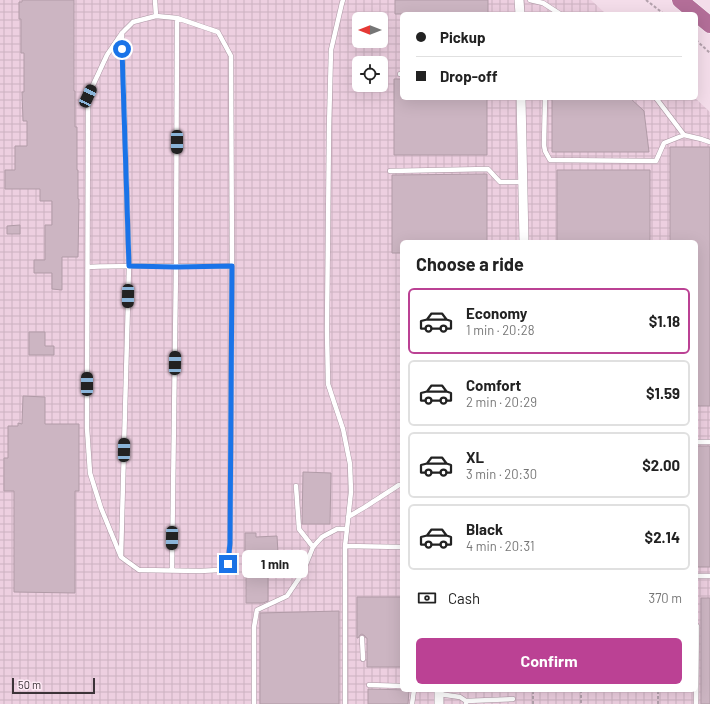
<!DOCTYPE html>
<meta charset="utf-8">
<style>
body{margin:0;font-family:Barlow,sans-serif;background:#f2f2f2;color:#222;height:100vh;display:flex;flex-direction:column;font-size:15px;white-space:nowrap}
*{box-sizing:border-box;margin:0}
p{font-size:13px;color:#767676}
.icon{flex:none;width:22px;height:22px;fill:none;stroke:currentColor;stroke-width:2;stroke-linecap:round;stroke-linejoin:round}
.map{position:relative;flex:1;overflow:hidden}
.side{position:absolute;left:400px;top:240px;width:298px;height:452px;display:flex;flex-direction:column;background:#fff;border-radius:6px;box-shadow:0 4px 16px #0002}
.side>*{flex:none}
.hud{position:absolute;left:400px;top:12px;width:298px;height:88px;border-radius:6px;box-shadow:0 4px 16px #0002;display:grid;align-content:center;height:88px;padding:0 16px;background:#fff}
.needle{width:26px;rotate:270deg}
.controls{position:absolute;left:352px;top:12px;display:grid;gap:8px}
.controls a{display:grid;place-items:center;width:36px;height:36px;border-radius:6px;background:#fff;box-shadow:0 4px 16px #0002;font-size:20px}
.scale{position:absolute;left:12px;bottom:10px;width:83px;box-sizing:border-box;padding-left:4px;border:2px solid #3c3338;border-top:0;font-size:11px;line-height:14px;white-space:nowrap;color:#3c3338;-webkit-text-stroke:3px #ffebf6;paint-order:stroke}
.end{position:absolute;width:18px;height:18px;margin:-9px;border:5px solid #1a73e8;background:#fff;box-shadow:0 0 0 2px #fff}
.from{border-radius:50%}
.bubble{position:absolute;height:28px;border-radius:6px;background:#fff;box-shadow:0 4px 16px #0002;font-size:13px;font-weight:700;line-height:28px;text-align:center}
.car{position:absolute;width:12px;height:24px;margin:-12px -6px;border-radius:5px;box-shadow:0 0 3px 1px #0007;background:linear-gradient(#222 24%,#8ab4d8 0 40%,#222 0 76%,#8ab4d8 0 86%,#222 0)}
.hud b{display:flex;align-items:center;gap:14px;height:38px;font-size:15px}
.hud b+b{border-top:1px solid #e0e0e0}
.hud i{width:10px;height:10px;background:#222}
ul{padding:0;list-style:none}
li{display:flex;align-items:center;gap:12px;height:66px;margin:0 8px 6px;padding:0 8px;border:2px solid #e0e0e0;border-radius:6px}
li div{flex:1}
li b{display:block;font-size:15px}
li em{font-style:normal;font-weight:700}
li.on{border-color:#bb4194}
li>.icon{width:36px;height:36px;stroke-width:1.5}
h2{padding:0 16px;font-size:18px;line-height:48px}
.pay{display:flex;align-items:center;gap:10px;height:44px;padding:0 16px;font-size:15px}
.pay p{margin-inline-start:auto}
.primary-button{display:flex;gap:8px;margin-top:auto;padding:8px 16px}
.primary-button a{flex:1;height:46px;border-radius:6px;background:#bb4194;color:#fff;font-size:16px;font-weight:700;line-height:46px;text-align:center}
.map>svg:first-child{display:block}
.industrial{fill:url(#industrial-grid);fill-rule:evenodd}
.building{fill:#ccb5c2;stroke:#b19ba7}
.lines{fill:none;stroke-linecap:round;stroke-linejoin:round}
.service-casing{stroke:#ad97a4;stroke-width:5.5}
.minor-casing{stroke:#ad97a4;stroke-width:10}
.motorway-casing{stroke:#fff;stroke-width:17}
.path{stroke:#b3a1ac;stroke-width:2;stroke-dasharray:3 2;stroke-linecap:butt}
.service{stroke:#fff;stroke-width:4.5}
.minor{stroke:#fff;stroke-width:9}
.motorway{stroke:#b36e98;stroke-width:16}
.route{stroke:#1a73e8;stroke-width:5}
</style>
<div class="map">
<svg width="710" height="704" viewBox="0 0 710 704">
<defs>
<pattern id="industrial-grid" width="8" height="8" patternUnits="userSpaceOnUse"><rect width="8" height="8" fill="#edcfe0"/><path d="M0 4h8M4 0v8" fill="none" stroke="#ccb2c1"/></pattern>
</defs>
<rect width="100%" height="100%" fill="#f4ddea"/>
<path class="industrial" d="M0,0H591L606,14H402V98H695L710,112V704H0ZM359,19H381V41H359ZM359,63H381V85H359ZM402,242H696V690H402Z"/>
<path class="building" d="M22,0H74V91H75V127H77V170H78V199H79L78,257H62V290L52,289V273H34V260H45V225H52V201H40V189H5V170H15V146H27V121H23L22,92H24V53H21V19H19V2H22Z
M395,0H488V14H395Z
M394,79H402V98H487V155H394Z
M552,98H630L644,111L649,152H552Z
M670,147H710V406H696V242H670Z
M557,170H650V242H557Z
M487,174V242H402V253H392V175Z
M20,225V234H7V226Z
M29,332H45V346H54V355H29Z
M23,396L45,397V424H79V491H75V593L14,592V491H4V458H8V426H18V423L22,424Z
M696,446H710V567H696Z
M303,472L331,473L330,524H302Z
M245,533H256V537L277,536L278,553H268V601L263,603H246V554H245Z
M357,597H402V667H367V638H366L365,636L362,634L360,635L358,638H357Z
M701,598H710V704H701Z
M339,611V704H260V613Z
M368,689L409,690L408,704H368Z"/>
<g class="lines">
<g class="service-casing">
<path id="service" d="M155,0L156,16L133,22L122,33L107,55L88,96L87,428L90,473L101,508L121,557L139,570L200,571L219,570L228,564L230,543L232,266L231,56L218,32L177,18L156,16
M530,0L543,3L560,14
M400,74H402
M545,98L544,145L545,151L550,160L656,161L664,143L684,135L701,139L710,142
M656,98L684,135
M390,171L488,169L500,182H522
M88,267C136,265 184,267 232,266
M696,442H710
M296,486L299,529L313,547
M348,517L365,507L399,485H402
M345,546L402,547
M121,556L129,266L122,33
M172,570L176,267L177,18
M696,576H710
M696,625L697,626L696,704
M362,638L363,659
M369,685L402,686
M439,694L460,697L466,701V704
M466,701L513,699
M254,704V627L257,610L287,596L302,574L313,547L322,537L337,529H347L351,492L350,464L343,429L328,384L327,330L329,128L331,50L342,3L343,0
M345,704V546L347,529
M412,704L414,690"/>
</g>
<g class="minor-casing">
<path id="minor" d="M519,0L520,14
M521,98L524,242
M439,690V704"/>
</g>
<g class="motorway-casing">
<path id="motorway" d="M680,0L710,25"/>
</g>
<path class="path" d="M646,0L664,14
M696,40L710,53
M581,690V704
M533,704V690
M658,704V690"/>
<use href="#service" class="service"/>
<use href="#minor" class="minor"/>
<use href="#motorway" class="motorway"/>
</g>
<g class="lines">
<path class="route" d="M122,49L129,266L176,267L232,266L230,543L228,564"/>
</g>
</svg>
<div class="controls">
<a><svg class="needle" viewBox="-14 -14 28 28"><path d="M0-13l5 13h-10z" fill="#e53935"/><path d="M0 13l5-13h-10z" fill="#767676"/></svg></a>
<a><svg class="icon" aria-label="locate" viewBox="0 0 24 24"><circle cx="12" cy="12" r="6"/><path d="M12 2v4M12 18v4M2 12h4M18 12h4"/></svg></a>
</div>
<div class="scale">50 m</div>
<i class="end from" style="left:122px;top:49px"></i>
<i class="end" style="left:228px;top:564px"></i>
<div class="bubble" style="left:242px;top:550px;width:66px">1 min</div>
<i class="car" style="left:88px;top:96px;rotate:25deg"></i>
<i class="car" style="left:177px;top:142px;rotate:180deg"></i>
<i class="car" style="left:128px;top:296px;rotate:181deg"></i>
<i class="car" style="left:175px;top:363px;rotate:1deg"></i>
<i class="car" style="left:87px;top:384px;rotate:0deg"></i>
<i class="car" style="left:124px;top:450px;rotate:1deg"></i>
<i class="car" style="left:172px;top:538px;rotate:181deg"></i>
<div class="hud">
<b><i class="from"></i>Pickup</b>
<b><i></i>Drop-off</b>
</div>
<section class="side">
<h2>Choose a ride</h2>
<ul>
<li class="on"><svg class="icon" aria-label="car" viewBox="0 0 24 24"><path d="M5 17H2v-5l4-1 3-4h7l3 4 3 1v5h-3M9 17h6M6 11h13"/><circle cx="7" cy="17" r="2"/><circle cx="17" cy="17" r="2"/></svg><div><b>Economy</b><p>1 min · 20:28</p></div><em>$1.18</em></li>
<li><svg class="icon" aria-label="car" viewBox="0 0 24 24"><path d="M5 17H2v-5l4-1 3-4h7l3 4 3 1v5h-3M9 17h6M6 11h13"/><circle cx="7" cy="17" r="2"/><circle cx="17" cy="17" r="2"/></svg><div><b>Comfort</b><p>2 min · 20:29</p></div><em>$1.59</em></li>
<li><svg class="icon" aria-label="car" viewBox="0 0 24 24"><path d="M5 17H2v-5l4-1 3-4h7l3 4 3 1v5h-3M9 17h6M6 11h13"/><circle cx="7" cy="17" r="2"/><circle cx="17" cy="17" r="2"/></svg><div><b>XL</b><p>3 min · 20:30</p></div><em>$2.00</em></li>
<li><svg class="icon" aria-label="car" viewBox="0 0 24 24"><path d="M5 17H2v-5l4-1 3-4h7l3 4 3 1v5h-3M9 17h6M6 11h13"/><circle cx="7" cy="17" r="2"/><circle cx="17" cy="17" r="2"/></svg><div><b>Black</b><p>4 min · 20:31</p></div><em>$2.14</em></li>
</ul>
<div class="pay"><svg class="icon" aria-label="cash" viewBox="0 0 24 24"><path d="M3 7h18v10H3z"/><circle cx="12" cy="12" r="2"/></svg>Cash<p>370 m</p></div>
<div class="primary-button"><a>Confirm</a></div>
</section>
</div>
